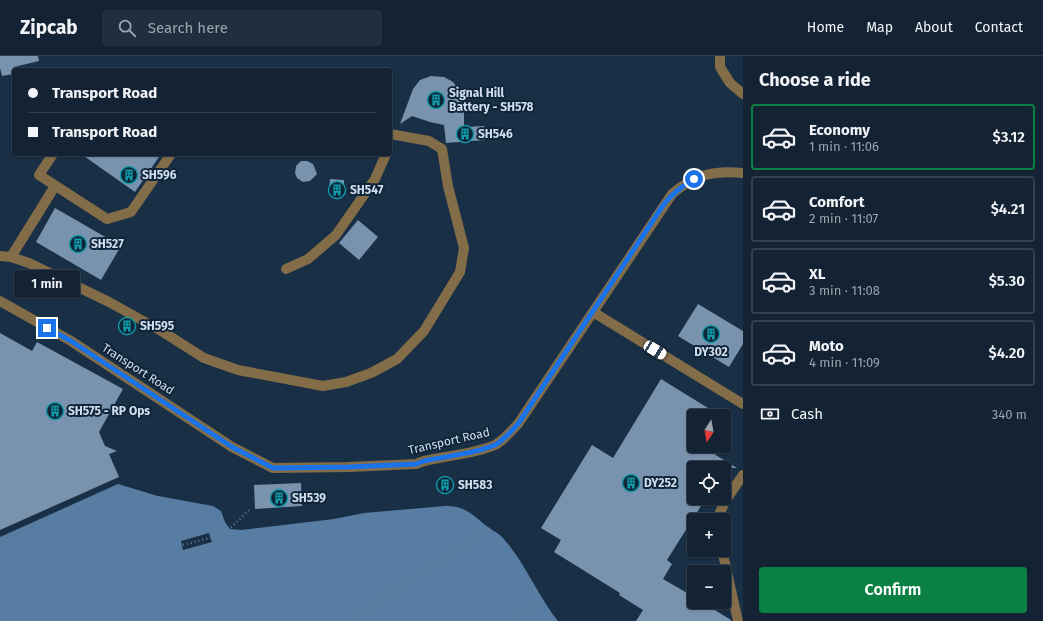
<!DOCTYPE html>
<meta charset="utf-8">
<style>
body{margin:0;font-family:"Fira Sans",sans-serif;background:#202f40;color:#f1f3f6;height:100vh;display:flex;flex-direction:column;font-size:15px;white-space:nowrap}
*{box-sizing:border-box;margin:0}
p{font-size:13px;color:#9da4ac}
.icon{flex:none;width:22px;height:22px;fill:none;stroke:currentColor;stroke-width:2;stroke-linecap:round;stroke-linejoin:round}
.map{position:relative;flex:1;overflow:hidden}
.panel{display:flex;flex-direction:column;background:#132334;width:300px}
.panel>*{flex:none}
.banner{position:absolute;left:12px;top:12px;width:380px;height:88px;border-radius:4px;box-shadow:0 1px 3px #0004,0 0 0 1px #32404f;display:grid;align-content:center;height:88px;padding:0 16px;background:#132334}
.needle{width:26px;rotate:191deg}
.tools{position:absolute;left:687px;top:353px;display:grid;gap:8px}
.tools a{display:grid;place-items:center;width:44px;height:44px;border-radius:4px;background:#132334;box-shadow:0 1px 3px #0004,0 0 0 1px #32404f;font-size:20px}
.end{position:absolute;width:18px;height:18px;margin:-9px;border:5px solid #1a73e8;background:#fff;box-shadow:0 0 0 2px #fff}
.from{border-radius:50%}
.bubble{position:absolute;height:28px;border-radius:4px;background:#132334;box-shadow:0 1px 3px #0004,0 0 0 1px #32404f;font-size:13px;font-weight:600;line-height:28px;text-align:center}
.car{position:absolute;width:12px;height:24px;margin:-12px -6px;border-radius:5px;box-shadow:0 0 3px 1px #0007;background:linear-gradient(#fff 24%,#345 0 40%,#fff 0 76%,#345 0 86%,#fff 0)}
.banner b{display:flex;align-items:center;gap:14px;height:38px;font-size:15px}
.banner b+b{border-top:1px solid #32404f}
.banner i{width:10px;height:10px;background:#f1f3f6}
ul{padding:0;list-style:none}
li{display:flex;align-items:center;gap:12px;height:66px;margin:0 8px 6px;padding:0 8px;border:2px solid #32404f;border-radius:4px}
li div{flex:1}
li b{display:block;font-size:15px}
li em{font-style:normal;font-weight:600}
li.on{border-color:#0b8043}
li>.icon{width:36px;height:36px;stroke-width:1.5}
h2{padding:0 16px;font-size:18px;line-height:48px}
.pay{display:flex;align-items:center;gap:10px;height:44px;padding:0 16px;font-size:15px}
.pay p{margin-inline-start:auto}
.cta{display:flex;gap:8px;margin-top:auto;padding:8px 16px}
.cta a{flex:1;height:46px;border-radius:4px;background:#0b8043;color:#fff;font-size:16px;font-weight:600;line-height:46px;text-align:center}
header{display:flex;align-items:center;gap:24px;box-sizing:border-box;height:56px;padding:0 20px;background:#132334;border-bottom:1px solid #32404f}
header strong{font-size:19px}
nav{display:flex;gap:22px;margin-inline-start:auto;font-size:14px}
.search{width:280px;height:36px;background:#202f40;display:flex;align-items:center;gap:10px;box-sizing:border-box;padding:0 14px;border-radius:4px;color:#9da4ac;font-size:15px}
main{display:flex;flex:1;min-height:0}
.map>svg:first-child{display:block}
.water{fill:#587da3}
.pier{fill:#192f45}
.building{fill:#7992ad}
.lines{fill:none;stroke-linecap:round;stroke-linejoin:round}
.path{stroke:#67798c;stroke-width:2.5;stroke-dasharray:1 3;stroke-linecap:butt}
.minor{stroke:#836d48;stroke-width:10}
.route{stroke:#1a73e8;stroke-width:5}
.labels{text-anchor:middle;stroke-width:4;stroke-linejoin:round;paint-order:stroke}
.poi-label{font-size:12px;font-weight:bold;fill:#d1deed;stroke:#0f253a;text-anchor:start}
.street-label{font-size:12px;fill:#d1deed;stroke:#0f253a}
</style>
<header>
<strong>Zipcab</strong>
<div class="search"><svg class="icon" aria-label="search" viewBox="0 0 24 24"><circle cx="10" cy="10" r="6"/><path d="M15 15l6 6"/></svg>Search here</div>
<nav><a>Home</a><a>Map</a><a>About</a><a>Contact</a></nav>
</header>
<main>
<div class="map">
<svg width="743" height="565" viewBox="0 0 743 565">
<rect width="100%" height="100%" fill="#192f45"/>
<path class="water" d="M118,428L158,440L213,450L221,455L225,466L230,473L242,474L334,463L364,457L445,450C464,450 471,457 485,469C490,473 497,476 502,481C525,506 537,539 558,565H0V481Z"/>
<path class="pier" d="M209,477L212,486L183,494L181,485Z"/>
<path class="building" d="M0,0H38L39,5L14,11V18L2,20L0,12Z
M431,20L444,21L453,26L459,33L464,45V71L484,70L485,84L446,87L444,69L430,66L412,60L400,68L413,33L420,24Z
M81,98H161L135,136Z
M301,105H307L313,108L317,118L310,125L303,126L297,122L295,117L296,110Z
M330,123L344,124V139L329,138Z
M55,152L121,190L101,224L36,186Z
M358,164L378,181L359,204L339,187Z
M698,248L743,275V288L729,311L678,280Z
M0,277L32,295L37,286L123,333L99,376L105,390L117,395L109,398L119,421L0,474Z
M661,323L721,360H694V390H701L737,412H694V442H706L667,504L672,508L663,523L694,541V546H702L731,564V565H636L643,554L619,539L620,537L554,496L561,484L541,472L592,389L613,402Z
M301,427L302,450L255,453L254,429Z"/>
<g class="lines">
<path class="path" d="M183,489L224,478L251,452
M348,565L490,472
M508,565L542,543"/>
<path class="minor" d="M720,0V11L730,27L743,38
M53,98L39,119L107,163L131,156L171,98
M0,200L11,201L29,207L109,246L163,276L204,302L238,314L323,330L346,326L371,317L397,303L424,275L460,216L464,192L448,130L442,93L429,85L390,78
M11,201L55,130
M286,213L308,203L336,179L375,123L386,98
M0,245L71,285L232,391L273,412L349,411L416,408L424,405C446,400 474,398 495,389C504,384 511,375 518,368L672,138C694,119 714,114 743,117
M593,256L743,348
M718,464C719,451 736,430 743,419
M722,494L738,565"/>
</g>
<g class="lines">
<path class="route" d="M47,272L71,285L232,391L273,412L349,411L416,408L424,405C447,400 473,398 495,389C504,384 511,375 518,368L664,148C673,137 682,130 694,123"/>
</g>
<defs>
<g id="building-ring" transform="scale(0.9)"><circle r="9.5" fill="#0f253a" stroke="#0f9aa8" stroke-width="1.5"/><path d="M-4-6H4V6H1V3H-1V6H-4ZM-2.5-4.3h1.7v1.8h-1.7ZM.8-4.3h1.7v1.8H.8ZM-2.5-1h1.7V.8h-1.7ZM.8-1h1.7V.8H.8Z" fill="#0f9aa8"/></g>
</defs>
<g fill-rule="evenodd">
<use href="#building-ring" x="436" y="44"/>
<use href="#building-ring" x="465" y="78"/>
<use href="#building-ring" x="129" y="119"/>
<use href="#building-ring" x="337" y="134"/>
<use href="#building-ring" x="78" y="188"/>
<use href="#building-ring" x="127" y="270"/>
<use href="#building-ring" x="711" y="278"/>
<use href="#building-ring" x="55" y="355"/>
<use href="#building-ring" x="631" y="427"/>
<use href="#building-ring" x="445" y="429"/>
<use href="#building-ring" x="279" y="442"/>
</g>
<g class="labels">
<g class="poi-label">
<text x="449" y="41">Signal Hill<tspan x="449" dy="14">Battery - SH578</tspan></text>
<text x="478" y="82">SH546</text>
<text x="142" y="123">SH596</text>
<text x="350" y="138">SH547</text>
<text x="91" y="192">SH527</text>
<text x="140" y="274">SH595</text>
<text x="711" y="300" text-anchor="middle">DY302</text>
<text x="68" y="359">SH575 - RP Ops</text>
<text x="644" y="431">DY252</text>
<text x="458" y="433">SH583</text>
<text x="292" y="446">SH539</text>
</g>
<g class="street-label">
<text transform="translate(138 313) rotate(33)" y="4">Transport Road</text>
<text transform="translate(449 385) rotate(-13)" y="4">Transport Road</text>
</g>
</g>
</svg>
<div class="tools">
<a><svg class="needle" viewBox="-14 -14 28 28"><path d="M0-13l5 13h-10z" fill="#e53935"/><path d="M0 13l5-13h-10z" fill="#9da4ac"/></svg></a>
<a><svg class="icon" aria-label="locate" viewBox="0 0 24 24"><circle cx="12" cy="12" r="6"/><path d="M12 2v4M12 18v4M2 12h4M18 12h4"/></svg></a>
<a>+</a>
<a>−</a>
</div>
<i class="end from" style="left:694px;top:123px"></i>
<i class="end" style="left:47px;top:272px"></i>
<div class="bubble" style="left:14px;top:214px;width:66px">1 min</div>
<i class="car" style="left:655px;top:294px;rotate:121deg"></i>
<div class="banner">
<b><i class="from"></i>Transport Road</b>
<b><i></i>Transport Road</b>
</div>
</div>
<section class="panel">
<h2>Choose a ride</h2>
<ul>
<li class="on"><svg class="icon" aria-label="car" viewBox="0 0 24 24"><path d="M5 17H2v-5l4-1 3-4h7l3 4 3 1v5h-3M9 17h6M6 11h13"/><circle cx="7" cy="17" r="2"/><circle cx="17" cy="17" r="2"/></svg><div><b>Economy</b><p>1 min · 11:06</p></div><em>$3.12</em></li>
<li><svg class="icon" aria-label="car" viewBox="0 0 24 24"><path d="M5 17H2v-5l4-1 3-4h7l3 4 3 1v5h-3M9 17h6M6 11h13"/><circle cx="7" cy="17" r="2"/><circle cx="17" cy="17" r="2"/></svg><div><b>Comfort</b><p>2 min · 11:07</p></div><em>$4.21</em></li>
<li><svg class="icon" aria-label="car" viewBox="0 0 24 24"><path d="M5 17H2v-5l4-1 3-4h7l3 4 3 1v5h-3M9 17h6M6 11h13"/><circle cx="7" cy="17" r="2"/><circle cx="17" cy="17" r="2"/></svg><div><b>XL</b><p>3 min · 11:08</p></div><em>$5.30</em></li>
<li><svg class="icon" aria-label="car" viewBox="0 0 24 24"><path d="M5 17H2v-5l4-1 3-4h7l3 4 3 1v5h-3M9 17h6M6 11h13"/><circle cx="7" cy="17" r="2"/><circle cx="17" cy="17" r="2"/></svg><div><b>Moto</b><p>4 min · 11:09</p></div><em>$4.20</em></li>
</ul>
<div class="pay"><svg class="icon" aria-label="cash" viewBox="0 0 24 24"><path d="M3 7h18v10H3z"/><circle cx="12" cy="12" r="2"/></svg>Cash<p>340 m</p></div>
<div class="cta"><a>Confirm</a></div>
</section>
</main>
